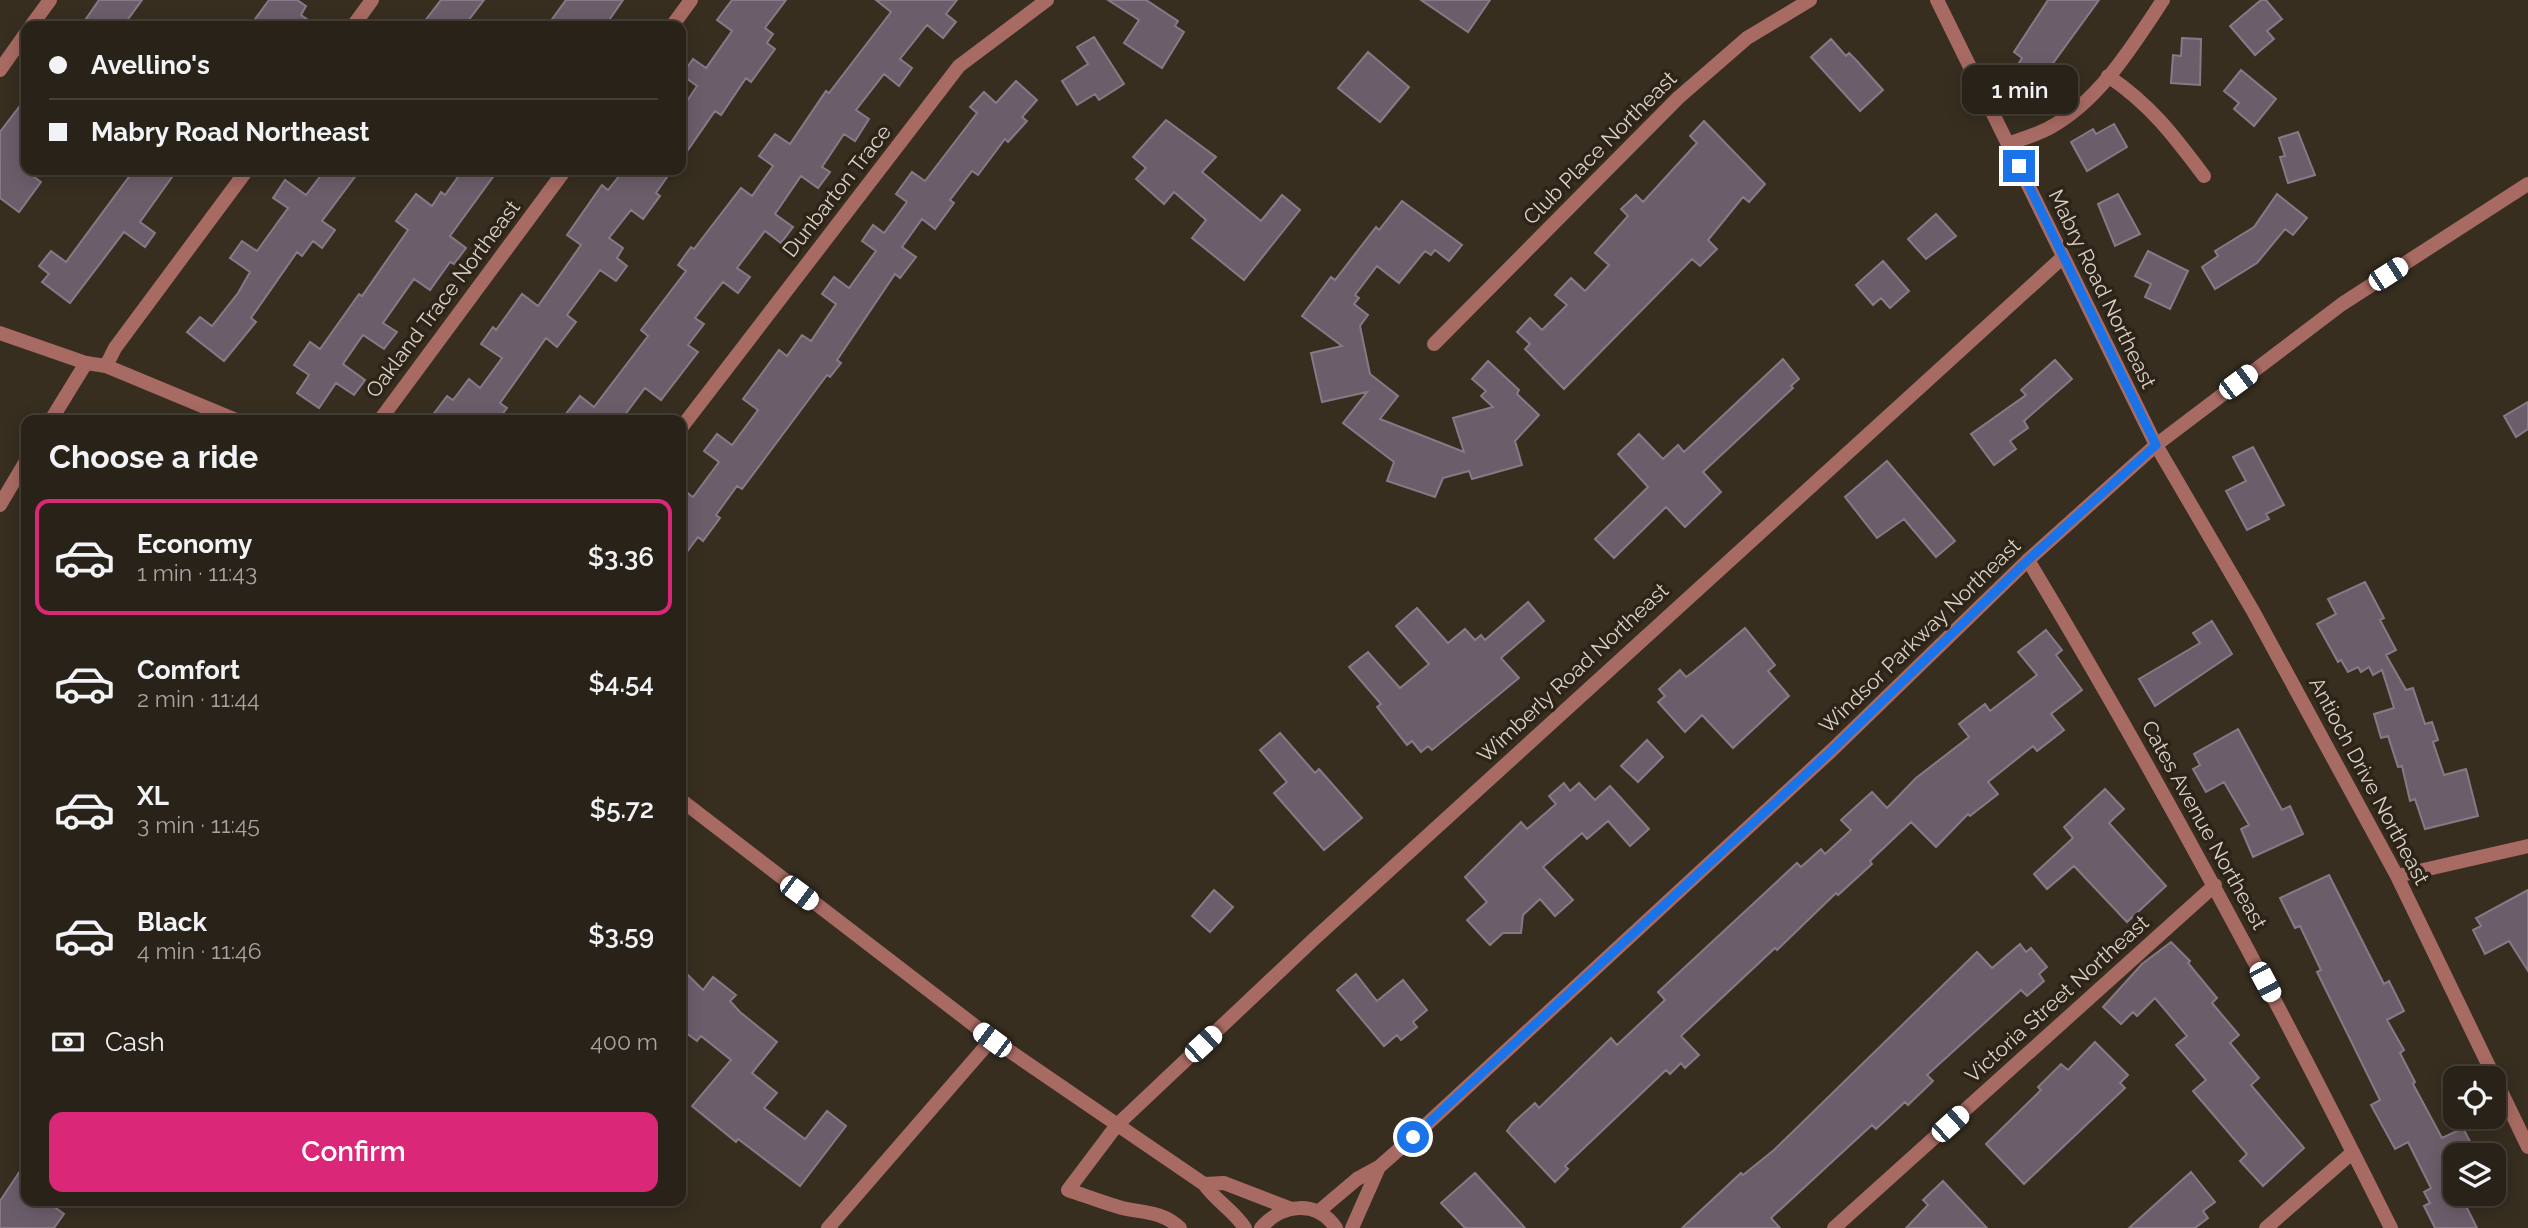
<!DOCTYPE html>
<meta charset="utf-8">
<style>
body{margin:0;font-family:Raleway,sans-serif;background:#352f25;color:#f1f3f6;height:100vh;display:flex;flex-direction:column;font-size:26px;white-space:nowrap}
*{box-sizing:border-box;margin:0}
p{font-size:23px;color:#a5a4a2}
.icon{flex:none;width:38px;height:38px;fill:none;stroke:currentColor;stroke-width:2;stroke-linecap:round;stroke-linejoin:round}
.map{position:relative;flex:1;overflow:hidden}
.drawer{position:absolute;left:21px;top:415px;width:665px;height:791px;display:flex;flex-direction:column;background:#292218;border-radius:14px;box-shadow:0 4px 18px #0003,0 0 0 2px #453f37}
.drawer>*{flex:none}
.guide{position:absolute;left:21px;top:21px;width:665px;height:154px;border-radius:14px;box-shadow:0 4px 18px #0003,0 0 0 2px #453f37;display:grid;align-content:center;height:154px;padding:0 28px;background:#292218}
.tools{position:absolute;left:2443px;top:1066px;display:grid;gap:14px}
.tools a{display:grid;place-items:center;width:63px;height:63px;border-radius:14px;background:#292218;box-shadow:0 4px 18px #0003,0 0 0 2px #453f37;font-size:35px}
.end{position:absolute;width:32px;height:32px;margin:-16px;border:9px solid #1a73e8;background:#fff;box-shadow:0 0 0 4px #fff}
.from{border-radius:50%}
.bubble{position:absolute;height:49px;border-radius:14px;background:#292218;box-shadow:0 4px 18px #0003,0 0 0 2px #453f37;font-size:23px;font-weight:600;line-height:49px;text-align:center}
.car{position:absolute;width:21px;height:42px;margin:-21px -10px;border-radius:9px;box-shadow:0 0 5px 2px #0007;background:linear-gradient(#fff 24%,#345 0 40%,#fff 0 76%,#345 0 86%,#fff 0)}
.guide b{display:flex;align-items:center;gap:24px;height:66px;font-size:26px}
.guide b+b{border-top:2px solid #453f37}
.guide i{width:18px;height:18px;background:#f1f3f6}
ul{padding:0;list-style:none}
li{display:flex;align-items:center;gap:21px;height:116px;margin:0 14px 10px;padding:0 14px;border:4px solid transparent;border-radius:14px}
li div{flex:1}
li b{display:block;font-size:26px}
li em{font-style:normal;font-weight:600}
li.current{border-color:#db2777}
li>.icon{width:63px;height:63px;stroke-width:1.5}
h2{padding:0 28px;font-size:32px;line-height:84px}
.pay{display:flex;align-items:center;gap:18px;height:77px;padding:0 28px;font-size:26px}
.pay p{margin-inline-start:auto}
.cta{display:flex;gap:14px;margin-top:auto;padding:14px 28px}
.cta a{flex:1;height:80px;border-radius:14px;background:#db2777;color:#fff;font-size:28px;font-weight:600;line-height:80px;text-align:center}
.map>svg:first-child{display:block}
.building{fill:#6c5d6a;stroke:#887986;stroke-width:2}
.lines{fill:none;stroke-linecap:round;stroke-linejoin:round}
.minor{stroke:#a86b63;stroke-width:14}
.tertiary{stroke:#a86b63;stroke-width:14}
.route{stroke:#1a73e8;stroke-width:9}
.labels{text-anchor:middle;stroke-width:7;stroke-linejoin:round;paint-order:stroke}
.street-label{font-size:21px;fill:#d9d2ca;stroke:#2d2417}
</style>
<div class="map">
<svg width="2528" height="1228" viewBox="0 0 2528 1228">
<rect width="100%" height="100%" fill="#372e20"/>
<path class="building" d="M99,0H142L123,26H81Z
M269,0H297L306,6L301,15L317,26H250Z
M441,0H484L464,26H421Z
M566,0H623L605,26H547Z
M732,0H786L765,28L773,34L767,43L775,49L751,82L746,78L721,115L715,111L681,160V110L697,86L682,75L693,59L706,68L732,31L717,20Z
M876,0H957L946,14L956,22L943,38L927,25L900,59L912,68L899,86L884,74L856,110L869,119L855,141L844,134L822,167L830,172L818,188L801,176L775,214L793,227L781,243L765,231L737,268L750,277L738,293L723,282L695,318L704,324L688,345L698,352L661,400L645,388L621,420H561L580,396L594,407L648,336L641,330L686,271L678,265L691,247L694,249L741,188L752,196L773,166L759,156L775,134L790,144L826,91L829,93L891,12Z
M1108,0H1146L1178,21L1175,26L1184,32L1162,68L1124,43L1139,20Z
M1421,0H1490L1468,32Z
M2048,0H2099L2048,70L2044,67L2033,84L2014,71L2022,58L2014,52Z
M2261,0H2266L2282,19L2267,31L2274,39L2255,55L2230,26Z
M1094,37L1124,84L1099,100L1095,94L1077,105L1062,81L1088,64L1077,47Z
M2182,38L2201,39L2200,85L2171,83L2173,55L2181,56Z
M1831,39L1846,56L1849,53L1856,60L1883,90L1860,111L1811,57Z
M1368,52L1409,87L1380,122L1338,88Z
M2241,70L2276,99L2254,126L2234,109L2239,103L2224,91Z
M1016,81L1037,100L1022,117L1027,121L1008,142L1005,139L978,175L972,171L950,200L954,203L935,229L922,219L902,247L916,257L900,278L895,274L837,360L841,363L830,377L827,375L742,489L737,486L716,515L720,518L703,541L698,537L681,560V488L693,497L719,462L704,451L717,434L732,445L758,410L743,399L779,350L787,356L802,335L811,341L836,304L822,294L834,277L849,288L876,251L862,241L873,225L884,233L907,202L896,194L912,172L925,181L977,113L970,107L984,92L996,103Z
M26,98V171L41,182L19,212L0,198V132Z
M1166,120L1216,157L1202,172L1261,221L1282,195L1300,210L1244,280L1192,238L1206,220L1174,192L1164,204L1136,179L1146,168L1133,157Z
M1704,121L1765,184L1749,202L1743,197L1708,240L1717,249L1700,266L1692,259L1564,389L1525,349L1530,344L1517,332L1530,318L1542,330L1567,305L1555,295L1571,278L1585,291L1609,265L1595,253L1628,216L1621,209L1636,195L1643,202L1697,143L1690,136Z
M2114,124L2127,147L2087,171L2071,142L2093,129L2096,134Z
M2298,132L2315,175L2288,183L2280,157L2285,156L2279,138Z
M134,170H177L140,222L155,233L145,247L124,232L70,303L42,282L49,274L39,266L51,251L66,262Z
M325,170H360L322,221L335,230L322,248L313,241L302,256L297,252L251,318L256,322L224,361L187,332L200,317L212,326L238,293L250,272L230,258L242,241L257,251L288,208L273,198L285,180L306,195Z
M463,170H498L450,236L466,248L454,264L450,262L430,290L414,279L383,323L397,332L384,349L363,335L343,364L365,380L354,395L336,383L319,408L297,393L309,375L294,365L310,342L320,349L359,294L362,296L408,230L396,221L416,194L432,206L441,192L445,195Z
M624,170H672L656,193L660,196L643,219L631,210L609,238L623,248L617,258L627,266L616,281L600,270L567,315L576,322L557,347L546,338L500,403L507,408L498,420H429L447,396L453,400L469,379L480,388L502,358L481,344L493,327L496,330L522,294L538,306L581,245L567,235L602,185L608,190Z
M2118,194L2140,234L2115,246L2098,204Z
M2277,194L2307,218L2293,235L2285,229L2257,263L2215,289L2202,267L2218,256L2215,251L2254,227Z
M1402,201L1462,245L1449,261L1435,250L1431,255L1425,251L1399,283L1377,266L1355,295L1359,298L1354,304L1368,315L1360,326L1370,374L1398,396L1380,419L1464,452L1453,418L1493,407L1481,396L1486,391L1472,379L1488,361L1519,390L1517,394L1539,415L1515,441L1522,465L1472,479L1469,471L1443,478L1435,497L1387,481L1394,462L1343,423L1367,392L1322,402L1311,353L1342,346L1302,316L1331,277L1335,280L1376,227L1379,230Z
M1936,214L1956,236L1926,259L1908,239Z
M2148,251L2188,271L2170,309L2145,297L2151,284L2135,276Z
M1883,261L1909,291L1890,308L1881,298L1873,305L1856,285Z
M1783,359L1799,379L1791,386L1793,388L1703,472L1721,492L1685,527L1666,507L1614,558L1595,539L1648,487L1618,454L1639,434L1663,459L1678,445L1684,452Z
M2055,360L2072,379L2024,421L2028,428L2010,441L2016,449L1994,465L1971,434L2026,395L2021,390Z
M2528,402V429L2516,437L2504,416Z
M2253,447L2284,505L2266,514L2269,519L2247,530L2226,491L2246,481L2233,457Z
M1887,461L1955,541L1936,557L1904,519L1877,538L1845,497Z
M2365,582L2384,618L2380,620L2396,650L2386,655L2406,690L2413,688L2425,724L2432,722L2438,740L2433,742L2444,775L2466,769L2478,816L2425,829L2415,799L2410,801L2402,766L2398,767L2388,736L2381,738L2374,714L2394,708L2382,670L2373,675L2369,667L2361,672L2358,667L2348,672L2341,660L2338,662L2317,624L2336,614L2328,599Z
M1528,602L1544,621L1501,658L1519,678L1432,750L1428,746L1421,752L1412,741L1407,745L1377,707L1381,704L1349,667L1368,652L1400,688L1429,664L1396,626L1417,608L1448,643L1465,629L1475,640L1481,635L1485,640Z
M2212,621L2232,654L2155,706L2139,679L2200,643L2193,633Z
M1745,628L1775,665L1768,671L1789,696L1733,748L1702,715L1685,732L1658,702L1665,696L1659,689L1680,670L1686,677L1693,672Z
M2046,630L2062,650L2056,655L2082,690L2051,714L2064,730L2037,751L2033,746L1988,782L1998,794L1970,816L1968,814L1936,847L1911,822L1870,861L1872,864L1838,895L1836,893L1777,950L1775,948L1681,1036L1699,1055L1685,1068L1681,1063L1670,1074L1666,1070L1565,1166L1568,1169L1555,1182L1507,1131L1512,1124L1535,1103L1539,1108L1611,1038L1617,1045L1665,1000L1658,992L1797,863L1801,867L1821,849L1825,854L1851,830L1841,820L1872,792L1887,808L1916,778L1969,737L1959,724L1985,704L1990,711L2037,675L2018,652Z
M2238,729L2282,810L2290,806L2303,834L2253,857L2241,829L2249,825L2224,782L2206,792L2193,769L2200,765L2194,754Z
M1280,733L1315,773L1319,769L1362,818L1324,850L1274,793L1287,782L1260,750Z
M1647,740L1663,757L1638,782L1621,766Z
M1564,783L1570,791L1579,783L1595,800L1610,786L1649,829L1630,846L1608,821L1587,839L1582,833L1543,867L1573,900L1555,916L1540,899L1523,915L1521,933H1503L1490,945L1467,920L1487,902L1465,877L1521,822L1527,829L1556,804L1549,796Z
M2105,789L2124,809L2109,823L2166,886L2127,922L2074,866L2047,889L2034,874L2073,838L2064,827Z
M2329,875L2384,984L2389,981L2404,1011L2387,1020L2404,1050L2400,1053L2415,1082L2413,1084L2442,1138L2463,1128L2477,1155H2455V1194H2493L2466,1206L2477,1228H2435L2424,1206L2430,1203L2424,1192L2431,1188L2408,1142L2395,1149L2371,1105L2380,1100L2317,972L2321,970L2300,926L2295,928L2280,898Z
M1214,890L1233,907L1210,932L1192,916Z
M2528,890V971L2509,941L2485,954L2473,930L2481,926L2476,918Z
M2171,942L2190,961L2188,963L2217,998L2212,1003L2239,1035L2230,1043L2259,1078L2251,1085L2304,1148L2263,1186L2240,1161L2247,1154L2193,1091L2206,1080L2176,1045L2187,1036L2155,998L2137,1016L2133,1012L2121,1024L2103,1007L2142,964Z
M2020,944L2026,952L2031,948L2047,967L2039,974L2044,981L2027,996L2021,990L1927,1075L1933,1081L1908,1105L1905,1102L1876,1129L1872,1125L1771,1218L1780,1228H1682L1741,1173L1743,1175L1774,1150L1977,952L1992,968Z
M681,968L703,990L713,977L736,995L730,1001L740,1012L777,1042L752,1073L777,1093L764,1108L805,1139L827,1111L846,1126L800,1186L738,1139L736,1142L692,1106L731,1060L701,1036L697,1041L681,1029Z
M1356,974L1377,1001L1403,980L1427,1010L1413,1022L1417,1027L1401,1040L1397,1035L1384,1046L1337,990Z
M2095,1042L2128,1075L2120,1083L2125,1088L2024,1184L1986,1144L2041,1090L2038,1087L2061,1064L2068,1070Z
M26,1162V1200H45L64,1214L54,1228H0V1201Z
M2191,1172L2215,1202L2203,1211L2208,1218L2195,1228H2129Z
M1475,1173L1525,1228H1465L1441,1203Z
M1943,1181L1987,1228H1906L1928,1205L1923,1200Z"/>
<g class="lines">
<path class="minor" d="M1937,0L2156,445L2253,611L2397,876L2528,1147
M31,26L50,0
M353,26L372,0
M672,26L691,0
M0,70L26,33
M2108,76C2151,105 2174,136 2204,176
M2008,144C2021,139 2036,135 2049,128C2099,101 2132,47 2163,0
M1434,344L1678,98L1747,38L1810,0
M106,366L115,348L247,170
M51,420L86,363
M380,420L565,170
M681,428L959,66L1047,0
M0,505L26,461
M2028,560C2159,778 2278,1001 2391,1228
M2397,876L2528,846
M828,1228L992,1039
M1180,1228C1162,1211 1144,1213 1122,1208C1104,1203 1086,1196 1068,1190L1117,1125L1314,939L2063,257
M1834,1228L2215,885
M2266,1228L2353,1152"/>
<path class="tertiary" d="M0,333L86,363L106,366L236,420
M681,800L992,1039L1204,1184C1216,1201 1234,1211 1245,1228
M1204,1184L1224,1183L1289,1208
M1318,1212L1357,1179L1379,1167L1413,1137L1831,751L2028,560L2156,445L2342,304L2528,184
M1261,1228C1281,1204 1317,1199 1336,1228
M1352,1228L1379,1167"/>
</g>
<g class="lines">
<path class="route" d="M1413,1137L1831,751L2028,560L2156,445L2019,166"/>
</g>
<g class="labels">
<g class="street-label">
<text transform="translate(1600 148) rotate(-45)" y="7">Club Place Northeast</text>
<text transform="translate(837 191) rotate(-52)" y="7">Dunbarton Trace</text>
<text transform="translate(2102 289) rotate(64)" y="7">Mabry Road Northeast</text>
<text transform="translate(443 299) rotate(-53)" y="7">Oakland Trace Northeast</text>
<text transform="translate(1920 636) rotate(-44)" y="7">Windsor Parkway Northeast</text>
<text transform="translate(1573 673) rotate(-43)" y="7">Wimberly Road Northeast</text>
<text transform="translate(2369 781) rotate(62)" y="7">Antioch Drive Northeast</text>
<text transform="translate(2204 825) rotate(61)" y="7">Cates Avenue Northeast</text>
<text transform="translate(2057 999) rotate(-42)" y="7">Victoria Street Northeast</text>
</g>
</g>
</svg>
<div class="tools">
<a><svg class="icon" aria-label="locate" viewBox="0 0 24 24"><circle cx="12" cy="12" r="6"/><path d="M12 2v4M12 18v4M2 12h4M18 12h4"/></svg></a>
<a><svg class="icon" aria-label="layers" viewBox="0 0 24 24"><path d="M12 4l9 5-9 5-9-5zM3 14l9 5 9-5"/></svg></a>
</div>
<i class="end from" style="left:1413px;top:1137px"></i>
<i class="end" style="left:2019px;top:166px"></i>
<div class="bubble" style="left:1962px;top:65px;width:116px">1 min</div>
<i class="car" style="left:2388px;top:274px;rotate:57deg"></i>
<i class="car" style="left:2238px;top:382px;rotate:53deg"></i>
<i class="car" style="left:799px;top:893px;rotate:127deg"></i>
<i class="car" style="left:2265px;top:982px;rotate:152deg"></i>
<i class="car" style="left:992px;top:1040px;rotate:307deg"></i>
<i class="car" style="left:1203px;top:1044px;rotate:47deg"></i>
<i class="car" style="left:1950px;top:1124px;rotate:48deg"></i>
<div class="guide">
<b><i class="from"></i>Avellino's</b>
<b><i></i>Mabry Road Northeast</b>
</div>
<section class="drawer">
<h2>Choose a ride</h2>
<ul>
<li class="current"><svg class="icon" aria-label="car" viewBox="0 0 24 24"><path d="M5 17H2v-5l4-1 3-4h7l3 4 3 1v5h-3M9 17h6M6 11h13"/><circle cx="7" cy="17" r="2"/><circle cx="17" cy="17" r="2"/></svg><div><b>Economy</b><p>1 min · 11:43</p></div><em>$3.36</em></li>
<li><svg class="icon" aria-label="car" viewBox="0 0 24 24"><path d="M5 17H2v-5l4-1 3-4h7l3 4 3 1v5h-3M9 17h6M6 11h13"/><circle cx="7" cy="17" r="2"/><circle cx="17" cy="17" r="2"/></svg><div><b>Comfort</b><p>2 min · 11:44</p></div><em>$4.54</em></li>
<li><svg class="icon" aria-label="car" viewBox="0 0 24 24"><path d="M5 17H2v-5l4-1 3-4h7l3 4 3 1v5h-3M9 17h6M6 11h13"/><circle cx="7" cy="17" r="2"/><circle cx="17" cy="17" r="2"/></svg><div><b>XL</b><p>3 min · 11:45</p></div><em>$5.72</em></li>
<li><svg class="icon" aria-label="car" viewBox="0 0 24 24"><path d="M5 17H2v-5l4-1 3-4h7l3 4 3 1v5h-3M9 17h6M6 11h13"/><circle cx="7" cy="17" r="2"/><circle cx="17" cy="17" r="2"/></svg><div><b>Black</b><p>4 min · 11:46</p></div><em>$3.59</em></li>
</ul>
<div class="pay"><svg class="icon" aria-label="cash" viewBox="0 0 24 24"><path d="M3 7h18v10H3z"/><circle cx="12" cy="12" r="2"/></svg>Cash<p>400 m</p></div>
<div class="cta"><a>Confirm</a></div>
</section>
</div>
